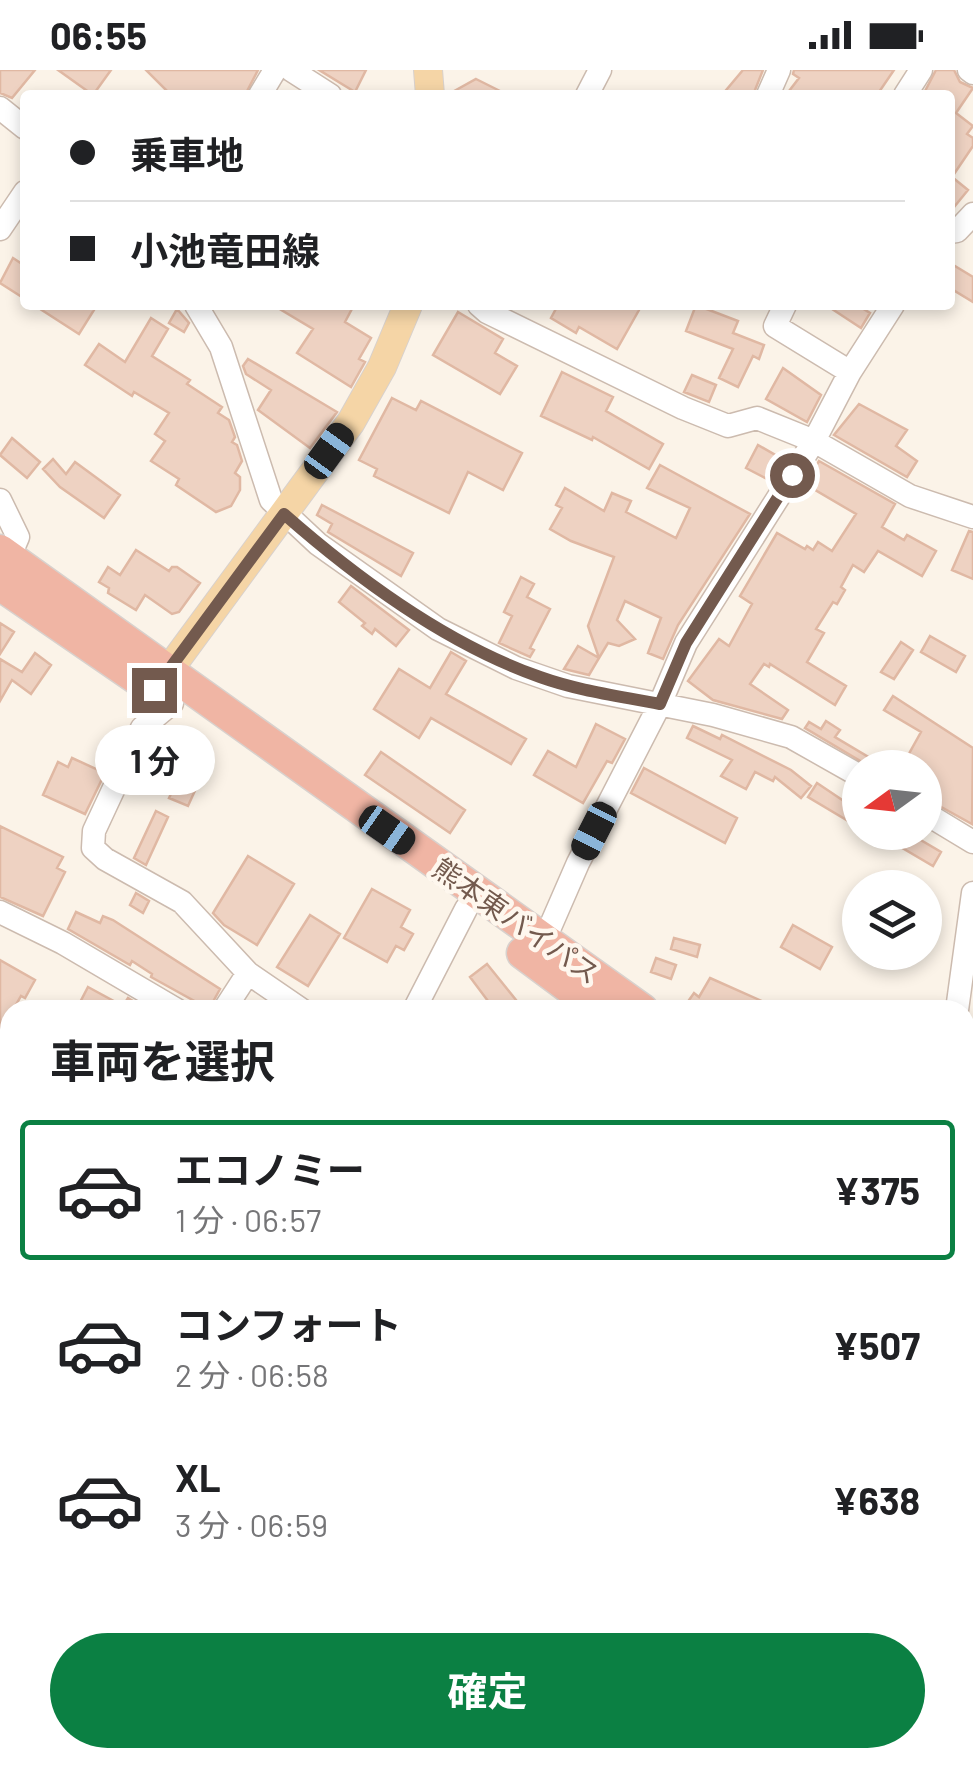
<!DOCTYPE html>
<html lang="ja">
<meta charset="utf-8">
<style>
body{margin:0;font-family:Barlow,"Noto Sans JP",sans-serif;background:#f6f6f6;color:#202124;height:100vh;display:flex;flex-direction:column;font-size:38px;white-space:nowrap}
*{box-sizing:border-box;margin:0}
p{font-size:32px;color:#757577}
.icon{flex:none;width:55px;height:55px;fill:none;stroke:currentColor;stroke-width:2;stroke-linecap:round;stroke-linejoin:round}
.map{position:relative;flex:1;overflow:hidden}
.panel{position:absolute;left:0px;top:930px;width:975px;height:768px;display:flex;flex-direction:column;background:#fff;border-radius:30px 30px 0 0;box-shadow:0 5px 15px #0003}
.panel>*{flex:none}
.hud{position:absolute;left:20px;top:20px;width:935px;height:220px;border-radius:10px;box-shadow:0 5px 15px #0003;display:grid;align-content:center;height:220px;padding:0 50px;background:#fff}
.needle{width:65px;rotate:255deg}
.buttons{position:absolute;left:842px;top:680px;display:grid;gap:20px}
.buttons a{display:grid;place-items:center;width:100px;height:100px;border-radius:50%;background:#fff;box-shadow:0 5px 15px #0003;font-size:50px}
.end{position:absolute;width:45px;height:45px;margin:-22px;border:12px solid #735a4e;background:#fff;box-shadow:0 0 0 5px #fff}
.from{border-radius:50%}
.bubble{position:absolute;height:70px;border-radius:35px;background:#fff;box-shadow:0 5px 15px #0003;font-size:32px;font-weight:700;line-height:70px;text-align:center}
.car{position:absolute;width:30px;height:60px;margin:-30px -15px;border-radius:12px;box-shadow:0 0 8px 2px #0007;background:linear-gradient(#222 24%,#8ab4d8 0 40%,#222 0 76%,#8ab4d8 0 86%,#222 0)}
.hud b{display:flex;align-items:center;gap:35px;height:95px;font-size:38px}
.hud b+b{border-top:2px solid #e0e0e0}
.hud i{width:25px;height:25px;background:#202124}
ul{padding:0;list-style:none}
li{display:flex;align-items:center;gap:30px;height:140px;margin:0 20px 15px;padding:0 30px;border:5px solid transparent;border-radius:10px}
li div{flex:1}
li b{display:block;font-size:38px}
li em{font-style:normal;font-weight:700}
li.current{border-color:#0b8043}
li>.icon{width:90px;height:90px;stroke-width:1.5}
h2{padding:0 50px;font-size:45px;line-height:120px}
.cta{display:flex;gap:20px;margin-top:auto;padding:20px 50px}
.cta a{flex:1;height:115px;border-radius:60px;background:#0b8043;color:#fff;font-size:40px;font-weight:700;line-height:115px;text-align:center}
.status{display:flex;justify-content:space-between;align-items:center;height:70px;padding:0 50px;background:#fff;direction:ltr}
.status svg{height:28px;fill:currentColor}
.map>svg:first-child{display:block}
.building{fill:#eed2c2;stroke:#e0b8a3;stroke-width:2.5}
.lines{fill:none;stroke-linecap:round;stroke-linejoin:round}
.minor-casing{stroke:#ccbbaf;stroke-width:25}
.major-casing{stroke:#d8d1cd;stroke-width:30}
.highway-casing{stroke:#d8d1cd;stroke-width:35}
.minor{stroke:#fff;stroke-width:22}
.major{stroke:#f5d5a6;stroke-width:28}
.highway{stroke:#f0b5a4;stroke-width:32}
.route{stroke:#735a4e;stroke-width:12}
.labels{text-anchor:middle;stroke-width:9;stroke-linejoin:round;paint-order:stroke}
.street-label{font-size:28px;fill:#735a4e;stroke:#fef7ee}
</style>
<div class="status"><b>06:55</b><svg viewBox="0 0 49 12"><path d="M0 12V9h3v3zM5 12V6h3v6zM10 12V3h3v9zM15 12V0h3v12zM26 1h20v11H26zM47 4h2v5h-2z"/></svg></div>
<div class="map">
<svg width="973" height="1697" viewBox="0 0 973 1697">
<rect width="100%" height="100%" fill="#fbf3e8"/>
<path class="building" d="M0,0H35L12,28L0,23Z
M58,0H111L93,25Z
M146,0H258L245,25H171Z
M319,0H366L355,22Z
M743,0H763L753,25H722Z
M794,0H894L877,25H786L799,8L793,4Z
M936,0H954L960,12L973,18L956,43L973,56L967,64L973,68V76L952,107L968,120L950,142V25H923Z
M476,9L508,25H447Z
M13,188L25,196V229L0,213Z
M950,193L973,207V232L950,218Z
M34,235H86L94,240L79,264Z
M273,235H354L345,252L371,268L359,289L365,292L351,317L297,283L313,259Z
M558,235H631L639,240L617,279L579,257L576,263L551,248Z
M696,235L738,251L733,263L764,275L759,289L753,286L738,317L719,308L733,279L686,261Z
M826,235H857L870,243L861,258Z
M177,239L189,253L184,262L169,253Z
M458,242L503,269L495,283L517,296L500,324L433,285Z
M151,248L168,259L152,286L190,310L187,314L222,337L218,343L229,350L235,367L232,372L237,375L242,391L235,403L240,407V420L231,436L216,442L176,415L179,409L151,391L165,371L155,364L169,343L134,322L132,326L85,295L99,274L125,292Z
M248,289L337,342L310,378L258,340L271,320L246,304L243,296Z
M783,298L821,325L807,352L766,329Z
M562,302L613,327L606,341L663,374L649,399L593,367L592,370L541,346Z
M692,305L716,315L709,332L684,322Z
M392,328L416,340L421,331L522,383L503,420L468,402L449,443L374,406L377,399L359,390Z
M859,334L907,360L896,376L917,391L907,407L834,365Z
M12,368L40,392L27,408L0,385Z
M758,375L784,390L771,411L746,398Z
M53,389L66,404L75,392L120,425L104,448L60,417L43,399Z
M819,391L895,434L882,457L904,470L907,465L936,481L922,506L878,481L864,502L853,495L841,517L845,520L837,534L833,532L816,559L824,563L807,592L846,616L835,635L770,594L769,597L764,594L750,614L788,640L782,649L713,630L688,611L719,569L729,576L752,534L740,526L777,463L805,479L807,476L813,480L818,472L832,481L856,444L805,414Z
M660,395L750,444L678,555L663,589L648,583L661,548L625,531L617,550L635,569L619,576L608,573L599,588L588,556L614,487L571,471L550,459L562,438L556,435L565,418L604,441L612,423L631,431L626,442L676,468L690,438L647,418Z
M322,435L413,483L401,506L328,462L332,454L317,445Z
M969,461L973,462V509L952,500Z
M136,480L169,501L172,497H177L200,513L179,542L172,544L145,525L136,540L108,523L109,518L99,512L108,497L120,505Z
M521,507L534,514L527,527L550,539L530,578L534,580L530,587L499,573L512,546L504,542Z
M351,516L409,560L396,576L375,559L372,564L362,556L365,553L339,532Z
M0,553L14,562L0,584Z
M930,566L965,586L956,602L921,582Z
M901,572L913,580L894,609L881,602Z
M578,576L599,588L589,605L564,599Z
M451,582L466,591L446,624L526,669L511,694L431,648L419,668L374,639L399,599L430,618Z
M35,583L51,595L31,624L12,610L0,631V589L22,602Z
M893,626L973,678L972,754L925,728V698H901L921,662L884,640Z
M826,651L840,660L835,667L887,698H872L805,658L809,652L821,659Z
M596,654L625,669L612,693L607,691L583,733L534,705L548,681L576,697Z
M693,656L720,669L722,665L791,700L811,716L801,728L775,707L773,711L755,702L746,719L721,706L732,690L687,668Z
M148,681L183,696L189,684L208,692L188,736L169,728L178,709L142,694Z
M381,682L465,740L450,763L365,705Z
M72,688L105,703L85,744L43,725L58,692L68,697Z
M644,698L737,748L725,773L631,723Z
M817,713L860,742V758L808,727Z
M156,741L168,747L146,795L134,788Z
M0,756L63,787L57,798L65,802L43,846L0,827Z
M864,762H907L941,782L933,796L892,772L889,777Z
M248,786L294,814L257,875L224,855L213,843Z
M372,819L410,840L401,857L413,864L404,880L396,876L387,892L344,868Z
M136,823L149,831L143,843L130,835Z
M76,842L100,853L103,846L113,850L220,919L209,939L151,907L152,904L132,891L130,895L68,859Z
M310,845L340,864L308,916L277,897Z
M793,855L832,877L820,899L781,877Z
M674,868L700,875L697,887L671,879Z
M656,888L676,895L671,909L651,902Z
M0,890L35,910L25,928L21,926L13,940H10L0,964Z
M487,894L524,940H477L488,931L470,907Z
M710,908L782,940H682L694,923L699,927Z
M88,917L123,936L128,928L147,940H76Z"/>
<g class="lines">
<g class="minor-casing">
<path id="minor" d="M291,0L330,25
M969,0L973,3
M260,25L275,0
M587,25L600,0
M768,25L779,0
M905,25L921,0
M0,38L25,58
M0,159L25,122
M950,162L957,161L973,144
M196,235L221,277L271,430L318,474L438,559L516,598L568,616L713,645L791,667L860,706
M479,235L487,242L683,338L728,356L757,348L814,371L910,426L973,447
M785,235L775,256L850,302
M0,430L18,467L9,488
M172,633L142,658L94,761L93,778L105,789L182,832L248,903
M925,743L973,772
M0,842L63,873L177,940
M544,871L578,793L660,634L686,573L814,371L850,302L893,235
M224,940L248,903L302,940
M414,940L466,839
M957,940L973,823
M0,992L10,998
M0,1074L10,1080
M5,1130L10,1134
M965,1277L973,1281
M0,1363L10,1369
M0,1445L10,1428
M0,1496L5,1504L0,1516
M0,1560L10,1567
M0,1617L10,1623
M965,1626L973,1630
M109,1688L135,1695L150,1688
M212,1688L229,1697
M762,1688L764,1697
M284,1697L288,1688
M384,1697L388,1688
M575,1697L580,1688
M884,1697L889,1688"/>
</g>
<g class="major-casing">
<path id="major" d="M428,0L430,25
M154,620L351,352L382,297L408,235
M21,1688L47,1697"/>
</g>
<g class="highway-casing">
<path id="highway" d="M0,481L642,940
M0,514L137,608
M523,883L600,940
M965,1163L973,1168
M965,1195L973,1200"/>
</g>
<use href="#minor" class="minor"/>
<use href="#major" class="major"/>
<use href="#highway" class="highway"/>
</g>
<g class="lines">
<path class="route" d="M154,620L284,444C359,510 446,574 540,607C579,621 620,626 660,634L686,573L792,405"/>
</g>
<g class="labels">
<g class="street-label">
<text transform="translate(516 851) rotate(35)" y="10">熊本東バイパス</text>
</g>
</g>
</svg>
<div class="buttons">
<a><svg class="needle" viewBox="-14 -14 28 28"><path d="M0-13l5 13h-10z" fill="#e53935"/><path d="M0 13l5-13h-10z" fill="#757577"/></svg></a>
<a><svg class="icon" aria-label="layers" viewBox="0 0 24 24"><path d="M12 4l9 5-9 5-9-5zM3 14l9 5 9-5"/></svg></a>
</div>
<i class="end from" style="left:792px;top:405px"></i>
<i class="end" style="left:154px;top:620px"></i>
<div class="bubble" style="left:95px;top:655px;width:120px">1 分</div>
<i class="car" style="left:329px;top:381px;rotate:36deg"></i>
<i class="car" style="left:387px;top:760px;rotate:125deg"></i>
<i class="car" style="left:594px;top:761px;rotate:207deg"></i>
<div class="hud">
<b><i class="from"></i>乗車地</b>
<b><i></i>小池竜田線</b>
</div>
<section class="panel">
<h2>車両を選択</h2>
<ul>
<li class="current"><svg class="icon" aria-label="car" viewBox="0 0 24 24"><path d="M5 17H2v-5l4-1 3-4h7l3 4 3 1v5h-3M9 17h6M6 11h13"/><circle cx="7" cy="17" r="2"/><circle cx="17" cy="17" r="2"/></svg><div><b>エコノミー</b><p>1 分 · 06:57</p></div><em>¥375</em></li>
<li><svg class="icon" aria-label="car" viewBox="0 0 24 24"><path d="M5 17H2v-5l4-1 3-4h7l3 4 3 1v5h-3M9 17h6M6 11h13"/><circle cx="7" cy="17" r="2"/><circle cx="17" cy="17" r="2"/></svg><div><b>コンフォート</b><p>2 分 · 06:58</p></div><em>¥507</em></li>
<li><svg class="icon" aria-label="car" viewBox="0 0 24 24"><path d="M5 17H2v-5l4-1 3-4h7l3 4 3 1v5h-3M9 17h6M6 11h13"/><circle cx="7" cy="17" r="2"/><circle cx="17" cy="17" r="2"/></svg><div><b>XL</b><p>3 分 · 06:59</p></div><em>¥638</em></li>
</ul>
<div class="cta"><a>確定</a></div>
</section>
</div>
